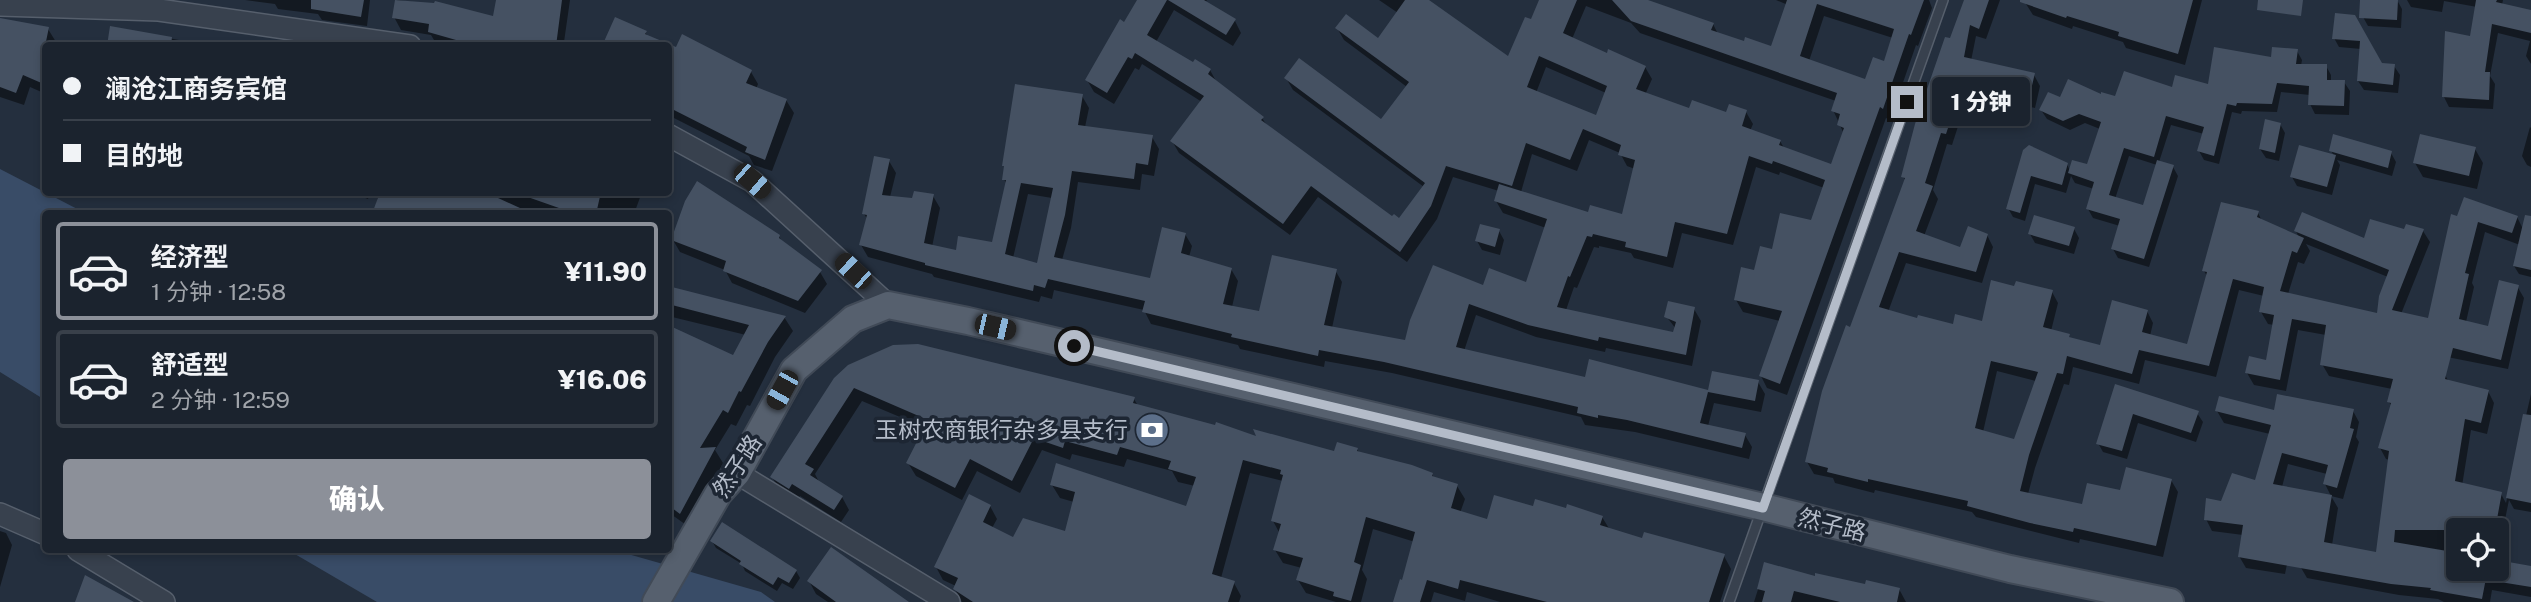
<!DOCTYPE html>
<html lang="zh">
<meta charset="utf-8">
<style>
body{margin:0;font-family:"Public Sans","Noto Sans SC",sans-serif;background:#242b36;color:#f1f3f6;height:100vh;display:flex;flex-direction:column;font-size:26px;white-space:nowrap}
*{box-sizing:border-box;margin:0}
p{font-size:23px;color:#a0a4aa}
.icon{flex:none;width:38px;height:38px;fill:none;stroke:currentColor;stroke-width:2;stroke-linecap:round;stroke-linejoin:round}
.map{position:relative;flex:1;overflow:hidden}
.panel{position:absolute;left:42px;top:210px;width:630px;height:343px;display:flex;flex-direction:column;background:#1b232e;border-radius:7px;box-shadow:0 4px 10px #0003,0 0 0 2px #39404a}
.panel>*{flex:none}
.top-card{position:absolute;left:42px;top:42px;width:630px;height:154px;border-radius:7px;box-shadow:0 4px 10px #0003,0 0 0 2px #39404a;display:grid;align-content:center;height:154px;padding:0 21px;background:#1b232e}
.fabs{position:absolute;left:2446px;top:518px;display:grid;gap:14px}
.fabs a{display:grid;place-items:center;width:63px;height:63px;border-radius:7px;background:#1b232e;box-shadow:0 4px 10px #0003,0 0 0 2px #39404a;font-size:35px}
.end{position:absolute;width:32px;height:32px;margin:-16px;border:9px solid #b4bcc9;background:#111;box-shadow:0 0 0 4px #111}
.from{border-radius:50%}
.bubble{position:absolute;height:49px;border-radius:7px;background:#1b232e;box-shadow:0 4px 10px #0003,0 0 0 2px #39404a;font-size:23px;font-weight:800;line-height:49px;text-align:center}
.car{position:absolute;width:21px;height:42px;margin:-21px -10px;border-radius:9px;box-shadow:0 0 5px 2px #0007;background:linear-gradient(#222 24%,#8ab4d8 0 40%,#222 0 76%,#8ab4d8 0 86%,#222 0)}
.top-card b{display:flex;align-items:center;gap:24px;height:66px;font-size:26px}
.top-card b+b{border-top:2px solid #39404a}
.top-card i{width:18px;height:18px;background:#f1f3f6}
ul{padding:12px 0 0;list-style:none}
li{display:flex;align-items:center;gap:21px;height:98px;margin:0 14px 10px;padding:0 7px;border:4px solid #39404a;border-radius:7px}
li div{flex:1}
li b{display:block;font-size:26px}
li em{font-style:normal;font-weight:800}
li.active{border-color:#8c9099}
li>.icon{width:63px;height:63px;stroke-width:1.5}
.primary-button{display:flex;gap:14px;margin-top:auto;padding:14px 21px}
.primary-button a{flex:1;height:80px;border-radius:7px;background:#8c9099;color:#fff;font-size:28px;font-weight:800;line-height:80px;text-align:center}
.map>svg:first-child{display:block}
.water{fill:#394c67}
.shadow{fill:#0007;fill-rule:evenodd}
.building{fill:#455162;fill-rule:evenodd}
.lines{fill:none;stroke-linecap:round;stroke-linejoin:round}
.service-casing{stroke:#565f6c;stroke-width:12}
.tertiary-casing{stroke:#565f6c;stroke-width:24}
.primary-casing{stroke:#414a57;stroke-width:30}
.service{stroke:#38414e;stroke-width:9}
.tertiary{stroke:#38414e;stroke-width:21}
.primary{stroke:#56606e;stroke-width:26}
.route{stroke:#b4bcc9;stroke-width:9}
.labels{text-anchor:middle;stroke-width:7;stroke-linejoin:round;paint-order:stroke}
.poi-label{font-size:23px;fill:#b4bcc9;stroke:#1d2633;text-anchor:end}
.street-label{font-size:23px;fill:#b4bcc9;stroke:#1d2633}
</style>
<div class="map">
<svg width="2531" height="602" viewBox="0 0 2531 602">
<rect width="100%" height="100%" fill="#242f3e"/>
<path class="water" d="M0,169L85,213L46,214L45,400L0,372Z
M288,550H614L761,592L775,602H377Z"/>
<path class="shadow" d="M245,0H370L367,26L322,20L318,14L278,9L275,4Z
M397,0L435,5L494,18L498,0H570L564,42L577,46H440L437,45L431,35L401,30L394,17Z
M1139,0H1207L1205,3L1235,21L1241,33L1233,46L1174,10L1156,42L1193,64L1210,70L1217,83L1262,118L1268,127L1393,219L1399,221L1424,187L1293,90L1286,78L1382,121L1407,87L1344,40L1337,28L1378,41L1398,13L1379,0H1425L1509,59L1531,22L1541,0H1643L1713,24L1718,34L1745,43L1772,48L1788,5L1776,0H1929L1932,8L1918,46L1916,45L1890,120L1886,118L1787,395L1767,388L1761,376L1780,321L1743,312L1736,300L1773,251L1812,222L1824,188L1780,172L1779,175L1756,167L1733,245L1682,233L1673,268L1634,258L1631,253L1599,246V248L1594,247L1577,288L1574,287L1566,310L1674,334L1676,329L1666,316L1694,309L1701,321L1692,366L1606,348L1605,352L1536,337L1476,315L1464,351L1586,379L1709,392L1758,382L1765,394L1761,412L1714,403L1708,426L1745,435L1752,447L1749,459L1635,432L1585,425L1581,417L1392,373L1325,361L1324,367L1240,349L1238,345L1151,324L1144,310L1054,290L1052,299L1041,296L1039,302L934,277L932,274L868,257L861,245L868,220L864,214L889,161L896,173L890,197L914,200L933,196L940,208L932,247L957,252L993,244L1007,185L1004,179L1082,96L1089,108L1085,127L1152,137L1159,149L1154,176L1142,174L1140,190L1078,182L1071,228L1062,260L1151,280L1185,234L1192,246L1189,257L1231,269L1238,281L1232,307L1261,314L1335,270L1342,282L1332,328L1406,342L1484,287L1527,284L1546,228L1503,213L1496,201L1499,191L1453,177L1437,219L1407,262L1318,197L1290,235L1179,153L1172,141L1202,102L1142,64L1139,70L1135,68L1114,104L1094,92L1087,80ZM1586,6L1631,23L1640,33L1836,101L1833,110L1844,134L1832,166L1784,148L1780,141L1750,131L1753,124L1746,112L1727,114L1690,110L1645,95L1652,79L1645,67L1608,55L1572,39ZM1824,16L1893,38L1885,63L1866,81L1809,61ZM1546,67L1606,93L1597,117L1536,93ZM1589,140L1620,153L1627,166L1635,169L1623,216L1589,214L1521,192L1532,154L1577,171ZM1028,194L1052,198L1039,265L1013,258Z
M1966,0H2000L1986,39L1976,36L1971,61L2034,75L2040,86L2035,108L1976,95L1970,113L1963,111L1952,145L1947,144L1933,190L1938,199L1924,236L1961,250L1987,235L1993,247L1982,283L1906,263L1888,312L1918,320L1954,326L1983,323L2016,288L2052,292L2058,303L2051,331L2068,335L2070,339L2101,347L2147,311L2153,323L2150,336L2189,346L2207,276L2204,271L2258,213L2262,221L2299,238L2296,231L2365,241L2405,231H2423L2430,242L2401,314L2429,320L2452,217H2517L2531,245V277L2519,274L2514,266L2520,245L2485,232L2472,283L2474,287L2466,322L2489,328L2517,286L2524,298L2508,369L2447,357L2445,375L2449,382L2488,391L2494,403L2487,434L2471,430L2462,486L2501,494L2506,503L2531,394V512L2514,509L2509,500L2497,559V530H2459V569H2497V562L2531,567V597L2492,590L2490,602H2444L2438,599L2399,595L2307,578L2300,566L2287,564L2285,574L2246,568L2239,556L2243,535L2212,531L2206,519L2223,503L2256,483L2270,434L2224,423L2217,411H2353L2359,422L2356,437L2359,442L2343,499L2331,496L2325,484L2327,474L2288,464L2282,487L2331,496L2338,508L2332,545L2378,554L2390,460L2386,459L2380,448L2392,407L2389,402L2392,389L2329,376L2322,364L2326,335L2298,330L2286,391L2254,385L2247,373L2267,362L2274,325L2268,324L2261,312L2264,296L2239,290L2216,377L2145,360L2139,384L2073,367L2069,385L2064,384L2035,468L2028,494L2083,506L2121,492L2171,480L2178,492L2163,557L2080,539L2079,543L1976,517L1972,512L1875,490L1874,493L1835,483L1833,478L1814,474L1807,462L1851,329L1906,182L1903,176ZM2306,244L2388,277L2378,315L2288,294L2298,262L2304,264L2310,251ZM1997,371L2036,381L2015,441L1983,432Z
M2027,0H2202L2185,65L2126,48L2123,42L2073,26L2072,29L2033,15L2026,4Z
M2364,0H2397L2402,9L2401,28L2368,26L2363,17Z
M2407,0H2503L2502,5L2531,12V64L2526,56L2530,41L2498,33L2490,76L2495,84L2493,109L2449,107L2444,97L2472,38L2477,7L2444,1L2442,12L2411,7Z
M2354,17L2381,65L2394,66L2400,75L2398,93L2364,90L2358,81L2361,49L2339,47L2334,38Z
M112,28L179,40L183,46H109Z
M48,29L56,42L55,46H46V94L30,87L24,105L0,97V30Z
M645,32L648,37L677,49L751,72L758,84L756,89L786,100L794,113L772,171L754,165L749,156L668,115V46H604Z
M217,41L236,46H216Z
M2297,51L2302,60L2301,66H2326L2331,75V82H2344L2350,91L2349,115L2315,114L2310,104V95L2281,92L2277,112L2242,111L2241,114L2232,112L2219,164L2204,160L2199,151L2204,134L2171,125L2159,162L2173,167L2178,176L2149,267L2118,258L2113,249L2120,226L2093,218L2088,209L2094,189L2075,183L2071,176L2066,193L2035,184L2025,221L2013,217L2008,208L2024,151L2067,164L2070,171L2088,166L2100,129L2085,123L2070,130L2047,119L2041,110L2061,99L2102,97L2116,98L2210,86L2273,59ZM2129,156L2157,165L2144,207L2115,199Z
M2280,124L2285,133L2279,161L2266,158L2260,149Z
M2530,127L2531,128V167L2527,165L2522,156Z
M2475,149L2483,163L2477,189L2423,177L2415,163Z
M2331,150L2391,153L2396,162L2392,176L2337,160L2340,165L2332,195L2297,186L2292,177L2334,156Z
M349,192H370L368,199Z
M379,192H642L634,214H613L608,211L607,214H374Z
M2074,229L2079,238L2074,254L2035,243L2030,234Z
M1499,231L1504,240L1500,255L1482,250L1477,241Z
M779,236L783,244L820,272L827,284L805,313L732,283L725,270L680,252L673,240Z
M668,287L784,317L793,331L775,357L750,406L747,405L736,426L731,424L715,450L723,463L689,527L668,512V327L734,357L746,335L668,316Z
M835,379L1134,399L1138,406L1260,439L1336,453L1357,449L1359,453L1432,474L1434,479L1457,486L1465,499L1460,513L1488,521L1534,508L1602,517L1610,530L1643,540L1724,556L1731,569L1720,602H1500L1467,592L1465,601L1434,592L1431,602H1395L1404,582L1415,542L1373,529L1362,570L1367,579L1361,602H1336L1306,593L1298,580L1302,568L1283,563L1275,550L1280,534L1273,521L1283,481L1250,473L1221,578L1234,583L1241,596L1239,602H962L955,589L956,586L943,580L936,567L990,506L997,519L992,528L1014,539L1066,533L1074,502L1060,498L1052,485L1187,508L1195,486L1178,482L1172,471L1127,459L1124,467L1072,454L1070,460L1042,450L1020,493L977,471L962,500L916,476L908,463L926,428L862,401L815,474L820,484L842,497L849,510L841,522L800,496L797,501L780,490L772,477Z
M2116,386L2197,413L2203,422L2196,442L2138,423L2127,459L2103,452L2098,443Z
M0,531L6,533L12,545L0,587Z
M712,541L796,571L800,578L793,589L782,583L777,591L745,571L742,564L716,548Z
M1766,564L1816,578L1899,589L1906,602H1754Z
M809,581L906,602H828L816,594Z"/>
<path class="building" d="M311,0H364L361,17L311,9Z
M395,0L434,3L435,1L493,16L496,0H562L556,46H477L428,32L429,24L392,18Z
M1137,0H1167L1147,35L1193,62L1195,59L1211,69L1208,74L1264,117L1261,120L1392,216L1394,214L1399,218L1425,183L1284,78L1299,58L1381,119L1409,82L1335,28L1346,14L1378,38L1405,0H1429L1508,56L1525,17L1531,19L1539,0H1577L1563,33L1607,53L1608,49L1646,66L1636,89L1689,108L1692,100L1726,112L1729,104L1747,110L1742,126L1781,140L1779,145L1831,164L1844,128L1837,125L1840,114L1831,111L1837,93L1631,21L1612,0H1648L1714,23L1711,30L1744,41L1745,37L1771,46L1787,0H1924L1911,35L1909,34L1883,109L1880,107L1780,384L1759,376L1782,311L1734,300L1741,267L1754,270L1760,246L1772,249L1780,213L1811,220L1825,180L1773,161L1772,164L1749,156L1727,234L1675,222L1667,257L1625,247L1626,242L1593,234L1592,237L1587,236L1570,277L1568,276L1557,307L1673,332L1676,322L1664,317L1668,301L1695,307L1686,355L1599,337L1598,341L1528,325L1469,304L1456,347L1585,377L1589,359L1708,390L1712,371L1759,380L1755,401L1708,392L1700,423L1746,433L1742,448L1627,420L1598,415V418L1577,413L1578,407L1384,362L1319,350L1318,356L1231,337L1232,334L1142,312L1145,301L1048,279L1045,288L1034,285L1033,291L925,265V263L859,245L867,215L862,214L874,156L890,159L882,195L912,198L914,191L934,194L924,243L956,250L958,236L992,242L1006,180H1002L1004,166H1002L1015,84L1083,94L1078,125L1153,135L1148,165L1136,163L1134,179L1072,171L1065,215L1054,257L1150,278L1162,227L1186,233L1181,253L1232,268L1223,304L1259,311L1272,255L1337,269L1324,325L1405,340L1410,320L1433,265L1483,285L1489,268L1526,282L1547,219L1494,201L1499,184L1588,212L1590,205L1622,214L1635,160L1618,155L1621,145L1583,129L1570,160L1526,143L1512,186L1446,166L1431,206L1400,252L1311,186L1283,224L1170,141L1204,96L1135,53L1132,59L1128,57L1107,93L1085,80L1120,19L1124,22ZM1817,4L1894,29L1884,61L1873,57L1865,79L1800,56ZM1539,56L1607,86L1596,115L1527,87ZM1021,183L1053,188L1037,263L1005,254Z
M1168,0H1204L1236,19L1226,35Z
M1964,0H1989L1979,29L1970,25L1964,57L2035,73L2029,98L1969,84L1963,103L1957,101L1946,134L1941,133L1925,183L1933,186L1916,231L1960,247L1968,226L1988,234L1976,272L1899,252L1879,307L1917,318L1918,315L1953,324L1955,314L1982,321L1991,280L2014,286L2016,281L2053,290L2043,327L2070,334L2069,337L2100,345L2112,300L2148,310L2142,332L2187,344L2207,272L2202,271L2221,202L2259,211L2257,217L2304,238L2297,253L2292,251L2280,291L2377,313L2379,296L2389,270L2294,231L2302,212L2364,238L2370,219L2404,229L2406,224L2424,229L2392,310L2428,318L2451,214L2457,216L2464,197L2518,216L2512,233L2478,222L2465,273L2469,274L2459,319L2488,326L2499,280L2519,285L2501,360L2453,348L2445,379L2489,390L2481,423L2465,419L2455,481L2502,492L2495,530H2395L2394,542L2459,553V569L2487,573L2482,599L2430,590L2431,588L2391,584L2238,557L2243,525L2204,520L2206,498L2221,501L2232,473L2255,480L2271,425L2215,411L2219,396L2274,410L2277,394L2354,409L2350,428L2354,429L2337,488L2323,484L2328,465L2282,453L2273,484L2332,495L2324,542L2376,552L2389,451L2378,448L2391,403L2387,402L2393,379L2320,365L2326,325L2292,319L2280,380L2245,373L2249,356L2266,360L2274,315L2259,312L2264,287L2233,279L2209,366L2139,350L2132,374L2067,356L2063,374L2057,373L2029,455L2020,491L2082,504L2087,483L2120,490L2126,467L2172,479L2156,546L2074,528L2073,532L2030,523L1967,506L1968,501L1868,479V482L1827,472L1828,468L1805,462L1822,391L1846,325L1850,327L1905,178L1901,177L1915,124L1945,37L1950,38ZM1991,361L2038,372L2014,439L1975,428Z
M2020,0H2193L2178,54L2118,36L2119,32L2067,16L2066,18L2020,2Z
M2258,0H2303L2301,16L2257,10Z
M2360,0H2398L2397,20L2359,18Z
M2476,0H2497L2496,2L2531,10V33L2492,24L2485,72H2490L2489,100L2442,97L2445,31L2470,36Z
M2335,13L2355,15L2382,63L2395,64L2393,85L2357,81L2360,41L2332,39Z
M615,17L647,31L645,34L676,47L682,34L752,70L746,83L787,99L765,160L745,152L747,147L668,107V46H602Z
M0,18L49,27L42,61L46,63V85L23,75L16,93L0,87Z
M110,26L172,37L171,46H107Z
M2214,47L2271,57L2272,47L2298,49L2296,64H2327V80H2345L2344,106L2308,105L2309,86L2277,83L2272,104L2237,103L2236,106L2227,104L2214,156L2197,151L2204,127L2166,116L2154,157L2124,148L2109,195L2143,205L2157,160L2174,165L2144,259L2111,249L2120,219L2086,209L2094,182L2068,173L2072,160L2087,164L2101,122L2079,114L2063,121L2039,110L2048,92L2060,97L2068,79L2101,94V92L2115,96L2124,71L2172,87L2175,75L2208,84Z
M2265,119L2281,123L2275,153L2259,149Z
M2333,134L2392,151L2388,168L2329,151Z
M2420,134L2476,147L2469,176L2413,163Z
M2029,145L2068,163L2062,185L2031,176L2020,213L2006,209L2023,150Z
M2299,145L2336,155L2327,187L2290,177Z
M697,181L780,235L779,238L822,270L798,301L723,271L726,261L671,240L685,201Z
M380,192H485L533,214H372Z
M523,192H601L596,214H576L522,195Z
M2034,215L2075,227L2069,246L2028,234Z
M2525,215L2531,216V270L2513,266Z
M1480,224L1500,229L1495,247L1475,241Z
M668,286L786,316L768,342L741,392L739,391L728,413L723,410L700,448L716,447L680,514L668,505V325L733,355L749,325L668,304Z
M918,344L1135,397L1133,403L1215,425L1216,422L1256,436L1253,429L1334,451L1337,442L1358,448L1357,451L1412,465L1433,473L1432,476L1458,484L1451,508L1487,519L1494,495L1533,506L1535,499L1566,508L1567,504L1603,516L1600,525L1642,538L1644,532L1725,554L1709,602H1547L1460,580L1458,589L1427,580L1420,602H1393L1400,579L1402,580L1415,532L1366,517L1354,562L1361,565L1351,601L1333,596L1334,592L1296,580L1303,558L1273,550L1281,524L1271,521L1283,475L1280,474L1281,470L1243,460L1212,574L1235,581L1228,602H973L953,589L958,578L934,567L969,494L991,505L983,522L1013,537L1023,518L1065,531L1075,492L1050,485L1056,463L1186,506L1196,477L1168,469L1171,461L1120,447L1117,455L1065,441L1063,448L1034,438L1012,481L970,459L955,488L906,463L928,420L854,388L805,464L814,469L810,475L843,496L834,510L792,484L789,489L770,477L834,378L848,365L893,345Z
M2115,384L2199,411L2191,433L2133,414L2122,451L2096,444Z
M2523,414L2531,415V503L2506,498Z
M722,522L797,570L789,583L778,577L773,585L739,564L741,561L710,541Z
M831,547L909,602H836L807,581Z
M2503,561L2531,566V587L2500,582Z
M1764,562L1815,576V573L1865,584L1866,580L1900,588L1897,602H1840L1794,591L1791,602H1762L1765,591L1757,589Z
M85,575L134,602H75Z"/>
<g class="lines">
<g class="service-casing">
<path id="service" d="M1729,602L1943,0"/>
</g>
<g class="tertiary-casing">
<path id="tertiary" d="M0,5L159,10L410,46
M668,135L752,181L888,305
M737,473L949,602
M0,514L46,534
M78,550L164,602"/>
</g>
<g class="primary-casing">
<path id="primary" d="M656,602L718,494L737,473L794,370L853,319L888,305L968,321L1763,507L2010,569L2170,602"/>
</g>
<use href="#service" class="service"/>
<use href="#tertiary" class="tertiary"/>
<use href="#primary" class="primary"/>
</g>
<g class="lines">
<path class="route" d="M1074,346L1763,508L1907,102"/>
</g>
<defs>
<g id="bank-disc" transform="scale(1.75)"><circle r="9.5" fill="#5c6f8a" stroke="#1d2633"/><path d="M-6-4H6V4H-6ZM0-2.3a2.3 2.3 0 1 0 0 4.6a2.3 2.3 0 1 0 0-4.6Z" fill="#fff"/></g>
</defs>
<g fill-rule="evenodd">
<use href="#bank-disc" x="1152" y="430"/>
</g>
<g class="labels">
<g class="poi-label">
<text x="1128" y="438">玉树农商银行杂多县支行</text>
</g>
<g class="street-label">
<text transform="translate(737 466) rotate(-57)" y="8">然子路</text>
<text transform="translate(1832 525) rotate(14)" y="8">然子路</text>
</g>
</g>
</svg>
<div class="fabs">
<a><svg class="icon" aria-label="locate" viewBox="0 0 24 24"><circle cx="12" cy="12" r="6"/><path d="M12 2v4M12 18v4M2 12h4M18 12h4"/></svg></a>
</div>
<i class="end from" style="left:1074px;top:346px"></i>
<i class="end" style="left:1907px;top:102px"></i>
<div class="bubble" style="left:1932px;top:77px;width:98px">1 分钟</div>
<i class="car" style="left:752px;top:181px;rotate:131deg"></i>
<i class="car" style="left:853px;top:271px;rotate:313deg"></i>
<i class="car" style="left:995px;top:327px;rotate:103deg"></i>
<i class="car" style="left:782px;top:390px;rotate:209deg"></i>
<div class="top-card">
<b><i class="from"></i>澜沧江商务宾馆</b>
<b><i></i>目的地</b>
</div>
<section class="panel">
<ul>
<li class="active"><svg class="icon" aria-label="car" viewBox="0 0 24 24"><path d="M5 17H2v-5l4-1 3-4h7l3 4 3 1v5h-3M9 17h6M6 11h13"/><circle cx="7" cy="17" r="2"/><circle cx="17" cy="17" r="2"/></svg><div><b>经济型</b><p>1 分钟 · 12:58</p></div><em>¥11.90</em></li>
<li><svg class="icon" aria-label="car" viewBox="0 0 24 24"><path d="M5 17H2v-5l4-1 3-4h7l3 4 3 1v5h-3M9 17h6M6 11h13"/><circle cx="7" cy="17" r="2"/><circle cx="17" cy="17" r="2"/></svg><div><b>舒适型</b><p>2 分钟 · 12:59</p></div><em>¥16.06</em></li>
</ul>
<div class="primary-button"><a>确认</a></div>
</section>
</div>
